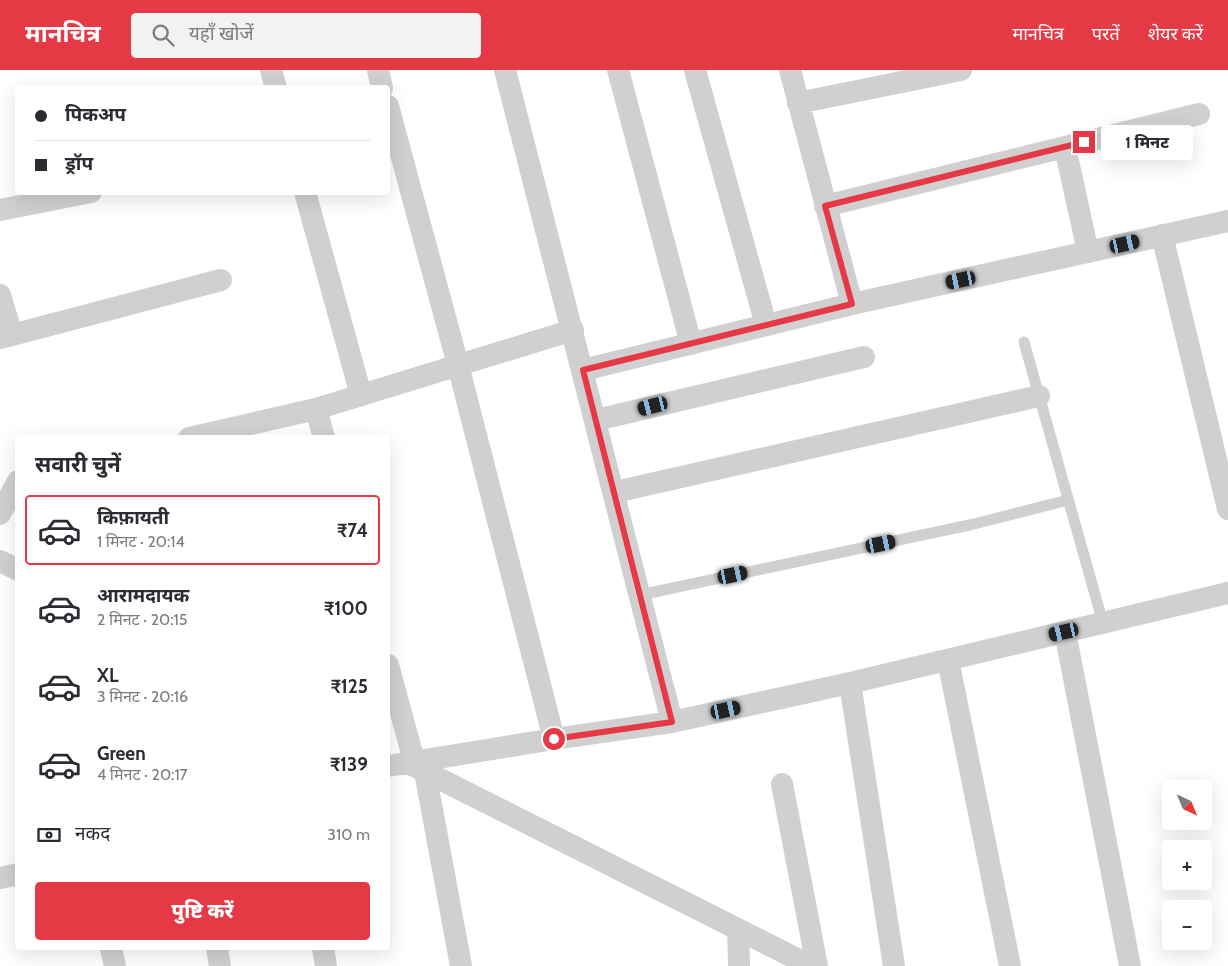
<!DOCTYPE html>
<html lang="hi">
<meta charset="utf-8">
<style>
body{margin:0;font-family:Cabin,"Noto Sans Devanagari",sans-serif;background:#f2f2f3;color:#2b2b33;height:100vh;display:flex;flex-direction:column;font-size:19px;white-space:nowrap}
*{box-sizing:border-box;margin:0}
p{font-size:16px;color:#7c7c81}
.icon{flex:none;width:28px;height:28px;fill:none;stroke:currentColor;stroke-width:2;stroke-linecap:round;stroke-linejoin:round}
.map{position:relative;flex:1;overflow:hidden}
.details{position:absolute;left:15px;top:365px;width:375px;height:515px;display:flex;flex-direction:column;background:#fff;border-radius:5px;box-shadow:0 5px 20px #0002}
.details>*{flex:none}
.top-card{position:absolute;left:15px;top:15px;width:375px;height:110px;border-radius:5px;box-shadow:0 5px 20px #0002;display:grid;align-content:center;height:110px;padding:0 20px;background:#fff}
.needle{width:32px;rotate:136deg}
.tools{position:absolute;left:1162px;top:710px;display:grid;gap:10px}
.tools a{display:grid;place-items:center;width:50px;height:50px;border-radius:5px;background:#fff;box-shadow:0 5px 20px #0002;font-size:25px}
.end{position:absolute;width:22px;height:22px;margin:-11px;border:6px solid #e63946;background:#fff;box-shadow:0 0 0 2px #fff}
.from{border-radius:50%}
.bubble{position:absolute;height:35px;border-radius:5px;background:#fff;box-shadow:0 5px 20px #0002;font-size:16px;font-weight:800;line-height:35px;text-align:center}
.car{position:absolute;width:15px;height:30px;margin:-15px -8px;border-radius:6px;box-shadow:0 0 4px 1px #0007;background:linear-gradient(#222 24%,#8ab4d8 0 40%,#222 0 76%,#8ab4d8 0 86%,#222 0)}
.top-card b{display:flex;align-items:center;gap:18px;height:48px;font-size:19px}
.top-card b+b{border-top:1px solid #e1e1e2}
.top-card i{width:12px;height:12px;background:#2b2b33}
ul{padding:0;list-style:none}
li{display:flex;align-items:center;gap:15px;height:70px;margin:0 10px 8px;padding:0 10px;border:2px solid transparent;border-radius:5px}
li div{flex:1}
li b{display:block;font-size:19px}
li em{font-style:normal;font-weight:800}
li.current{border-color:#e63946}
li>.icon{width:45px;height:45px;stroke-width:1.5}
h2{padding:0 20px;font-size:22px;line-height:60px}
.pay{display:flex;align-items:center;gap:12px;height:55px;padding:0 20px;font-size:19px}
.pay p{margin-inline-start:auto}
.cta{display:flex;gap:10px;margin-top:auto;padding:10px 20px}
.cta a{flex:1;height:58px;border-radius:5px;background:#e63946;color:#fff;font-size:20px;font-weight:800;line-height:58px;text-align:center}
header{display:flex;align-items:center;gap:30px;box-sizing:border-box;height:70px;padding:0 25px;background:#e63946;color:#fff}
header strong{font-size:24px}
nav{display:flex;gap:28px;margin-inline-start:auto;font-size:18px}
.search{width:350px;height:45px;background:#f2f2f3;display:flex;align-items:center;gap:12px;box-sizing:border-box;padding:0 18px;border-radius:5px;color:#7c7c81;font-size:19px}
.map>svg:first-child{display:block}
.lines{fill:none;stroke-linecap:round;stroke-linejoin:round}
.service{stroke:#d0d0d0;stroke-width:11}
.minor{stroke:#d0d0d0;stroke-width:22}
.route{stroke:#e63946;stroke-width:6}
</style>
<header>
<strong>मानचित्र</strong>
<div class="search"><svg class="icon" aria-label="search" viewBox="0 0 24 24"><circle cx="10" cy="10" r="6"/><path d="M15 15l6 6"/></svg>यहाँ खोजें</div>
<nav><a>मानचित्र</a><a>परतें</a><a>शेयर करें</a></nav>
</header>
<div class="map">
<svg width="1228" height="896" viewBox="0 0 1228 896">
<rect width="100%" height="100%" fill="#fff"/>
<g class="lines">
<path class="service" d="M1024,272L1103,553
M640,525L974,454L1068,430"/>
<path class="minor" d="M271,0L276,18
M378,0L382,18
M505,0L672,652
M618,0L691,274
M695,0L766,255
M790,0L852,234
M798,33L961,0
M388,36L458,295L554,669
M1065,77L1088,182
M305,122L361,325
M825,136L1199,44
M0,140L91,122
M1162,165L1228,439
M0,225L12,265
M0,268L221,210
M583,300L852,234L1228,151
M316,339L324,368
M596,350L864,287
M189,368L316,339L573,260
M615,422L1039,326
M0,444L18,411
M0,491L18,500
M1065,562L1130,896
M948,590L1010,896
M388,595L414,691
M850,613L894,896
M406,692L811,896
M388,696L554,669L672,652L850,613L1228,523
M425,702L461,896
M782,714L817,896
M0,808L18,804
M738,859L739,896
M111,878L115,896
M217,878L220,896
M323,878L326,896"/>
</g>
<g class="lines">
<path class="route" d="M554,669L672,652L583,300L852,234L825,136L1084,72"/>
</g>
</svg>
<div class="tools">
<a><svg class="needle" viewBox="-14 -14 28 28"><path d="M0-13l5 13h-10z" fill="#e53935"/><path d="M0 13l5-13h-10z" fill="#7c7c81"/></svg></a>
<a>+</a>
<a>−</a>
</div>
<i class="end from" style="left:554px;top:669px"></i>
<i class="end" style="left:1084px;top:72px"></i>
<div class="bubble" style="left:1101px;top:55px;width:92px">1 मिनट</div>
<i class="car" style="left:1125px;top:174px;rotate:77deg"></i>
<i class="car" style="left:961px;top:210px;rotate:258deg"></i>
<i class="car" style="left:653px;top:336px;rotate:256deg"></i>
<i class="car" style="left:881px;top:474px;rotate:78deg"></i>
<i class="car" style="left:733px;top:505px;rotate:78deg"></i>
<i class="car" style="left:1064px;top:562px;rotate:257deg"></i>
<i class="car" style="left:726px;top:640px;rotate:78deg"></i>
<div class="top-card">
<b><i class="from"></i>पिकअप</b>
<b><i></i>ड्रॉप</b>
</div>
<section class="details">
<h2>सवारी चुनें</h2>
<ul>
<li class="current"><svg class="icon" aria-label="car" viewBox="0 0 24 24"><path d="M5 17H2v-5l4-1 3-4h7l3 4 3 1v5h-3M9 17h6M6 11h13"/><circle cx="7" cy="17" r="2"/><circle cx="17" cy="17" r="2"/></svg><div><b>किफ़ायती</b><p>1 मिनट · 20:14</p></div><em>₹74</em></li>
<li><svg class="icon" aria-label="car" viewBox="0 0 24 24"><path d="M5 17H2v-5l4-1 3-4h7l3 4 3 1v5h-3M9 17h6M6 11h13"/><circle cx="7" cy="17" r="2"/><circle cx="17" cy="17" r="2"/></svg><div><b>आरामदायक</b><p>2 मिनट · 20:15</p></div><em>₹100</em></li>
<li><svg class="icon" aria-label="car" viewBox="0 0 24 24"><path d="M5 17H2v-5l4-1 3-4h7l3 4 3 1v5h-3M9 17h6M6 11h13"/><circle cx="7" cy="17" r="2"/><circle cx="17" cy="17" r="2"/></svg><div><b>XL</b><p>3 मिनट · 20:16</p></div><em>₹125</em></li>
<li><svg class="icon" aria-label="car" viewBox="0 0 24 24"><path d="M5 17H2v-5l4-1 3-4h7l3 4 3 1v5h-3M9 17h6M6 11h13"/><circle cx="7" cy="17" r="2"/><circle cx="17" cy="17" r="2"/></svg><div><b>Green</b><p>4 मिनट · 20:17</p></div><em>₹139</em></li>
</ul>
<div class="pay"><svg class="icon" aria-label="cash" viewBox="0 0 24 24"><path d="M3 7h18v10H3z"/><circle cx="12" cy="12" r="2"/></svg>नकद<p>310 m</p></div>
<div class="cta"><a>पुष्टि करें</a></div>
</section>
</div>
